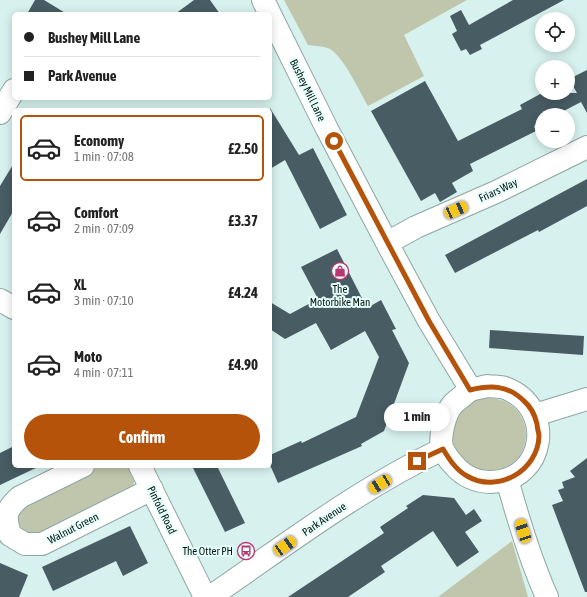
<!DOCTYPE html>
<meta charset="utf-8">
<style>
body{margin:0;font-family:"Asap Condensed",sans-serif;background:#f6f6f6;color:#222;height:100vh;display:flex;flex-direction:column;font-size:15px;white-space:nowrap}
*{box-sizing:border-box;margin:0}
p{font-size:13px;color:#767676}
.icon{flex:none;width:22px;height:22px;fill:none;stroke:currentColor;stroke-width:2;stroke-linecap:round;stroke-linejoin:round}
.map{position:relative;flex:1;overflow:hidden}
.drawer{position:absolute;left:12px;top:108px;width:260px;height:360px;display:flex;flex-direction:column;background:#fff;border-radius:6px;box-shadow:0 2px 10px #0003}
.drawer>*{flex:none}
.banner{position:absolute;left:12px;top:12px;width:260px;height:88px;border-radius:6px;box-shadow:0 2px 10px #0003;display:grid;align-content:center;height:88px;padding:0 12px;background:#fff}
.controls{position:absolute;left:535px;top:12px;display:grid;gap:8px}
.controls a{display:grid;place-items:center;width:40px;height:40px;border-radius:50%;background:#fff;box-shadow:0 2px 10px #0003;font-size:20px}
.end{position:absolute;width:18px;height:18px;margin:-9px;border:5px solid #b45309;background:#fff;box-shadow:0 0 0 2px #fff}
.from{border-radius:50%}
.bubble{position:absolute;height:28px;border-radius:14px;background:#fff;box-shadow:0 2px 10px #0003;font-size:13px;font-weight:700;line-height:28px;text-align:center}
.car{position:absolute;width:12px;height:24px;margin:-12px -6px;border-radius:5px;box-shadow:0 0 3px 1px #0007;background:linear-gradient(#f5c518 24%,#345 0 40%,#f5c518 0 76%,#345 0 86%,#f5c518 0)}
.banner b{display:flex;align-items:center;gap:14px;height:38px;font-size:15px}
.banner b+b{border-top:1px solid #e0e0e0}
.banner i{width:10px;height:10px;background:#222}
ul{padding:7px 0 0;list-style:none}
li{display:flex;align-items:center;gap:12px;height:66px;margin:0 8px 6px;padding:0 4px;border:2px solid transparent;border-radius:6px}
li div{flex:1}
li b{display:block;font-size:15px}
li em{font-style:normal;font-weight:700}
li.selected{border-color:#b45309}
li>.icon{width:36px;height:36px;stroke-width:1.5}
.action{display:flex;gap:8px;margin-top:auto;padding:8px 12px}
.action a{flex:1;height:46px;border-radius:24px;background:#b45309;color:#fff;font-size:16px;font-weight:700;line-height:46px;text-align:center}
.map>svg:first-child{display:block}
.green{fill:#c0c6ab}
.building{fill:#485c63}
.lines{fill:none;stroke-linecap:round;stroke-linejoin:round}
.minor-casing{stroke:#8da5a2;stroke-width:24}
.minor{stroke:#fff;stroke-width:22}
.route{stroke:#b45309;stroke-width:5}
.labels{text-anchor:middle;stroke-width:4;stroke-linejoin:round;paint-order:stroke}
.street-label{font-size:11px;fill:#0c1514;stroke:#e5fffb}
.poi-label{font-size:11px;fill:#0c1514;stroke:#e5fffb}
</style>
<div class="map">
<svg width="587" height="597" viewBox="0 0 587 597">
<rect width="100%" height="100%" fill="#d7f1ee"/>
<path class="green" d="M284,0H467L404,35L424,76L368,106C360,92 343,56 330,49C323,46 316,46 308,45Z
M452 435a37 37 0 1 1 74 0a37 37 0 1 1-74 0Z
M100,466H129C135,478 137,481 129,493L36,537L28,538L16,528V510L21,504Z
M512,541L528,597H438Z"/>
<path class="building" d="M35,0H44L67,14H27Z
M194,0H210L220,14H175Z
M513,0H564L480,45L482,49L470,55L466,49L461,51L452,34L457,31L450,16L461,10L469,25Z
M587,70V113L581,102L556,115H542V122L534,126L536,131L470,164L473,171L452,183L457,192L440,202L435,193L421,201L371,111L425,81L458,141L522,109L520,105L542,93H577L569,79Z
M270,108L299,155L313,148L347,215L320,229L285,160L270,169Z
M14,163V210L0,234V186Z
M587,179V206L539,232L538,230L455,273L445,255Z
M337,249L367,308L381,300L396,329L392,330L409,363L384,431L361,444L362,446L278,483L270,465V455L301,441L302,443L356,417L379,357L365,331L331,350L316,323L285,339L270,329V302L290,314L318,299L301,267Z
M490,330L584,336L583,355L489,348Z
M14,446V466H40L0,485V453Z
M587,458V592H585L552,505L563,501L558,490L564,488L562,482L575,477L570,471Z
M192,466H217L245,523L225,532Z
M423,495L454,498L466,515L474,509L482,521L465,532L479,552L457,567L433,531L381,566L385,572L348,597H288L384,533L380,527L408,508L406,506Z
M130,526L148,563L123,576L116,561L53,591L42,567Z
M0,563L28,575L19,597H0Z"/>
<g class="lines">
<g class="minor-casing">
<path id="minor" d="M263,0L327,129L387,243L429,321L471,390
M0,113L14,90
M387,243L416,227L496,192L587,147
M0,300L14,308
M487,386C492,387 499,386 505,388C556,407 546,481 491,482C477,482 463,476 454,465C450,461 446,455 443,450C438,439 445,413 453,404C457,400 464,395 469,391C474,388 481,388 487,386Z
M535,415L587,399
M83,466L20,497C4,511 5,516 10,535L25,544H42L152,489
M140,466L205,597
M507,479C518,519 530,559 547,597
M210,597C286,545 360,488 443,449"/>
</g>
<use href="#minor" class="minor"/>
</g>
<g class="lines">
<path class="route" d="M334,141L429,321L470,390C491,385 508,385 524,401C532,408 535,415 537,424C537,428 539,433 539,436C538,471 497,494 467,476C456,470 449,459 443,449L417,461"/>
</g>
<defs>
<g id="shop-ring" transform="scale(0.9)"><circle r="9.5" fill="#e5fffb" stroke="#be346f" stroke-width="1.5"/><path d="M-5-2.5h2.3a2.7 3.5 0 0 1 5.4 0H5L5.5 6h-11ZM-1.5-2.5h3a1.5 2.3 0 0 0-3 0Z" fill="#be346f"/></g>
<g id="bus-ring" transform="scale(0.9)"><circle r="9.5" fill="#e5fffb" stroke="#be346f" stroke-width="1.5"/><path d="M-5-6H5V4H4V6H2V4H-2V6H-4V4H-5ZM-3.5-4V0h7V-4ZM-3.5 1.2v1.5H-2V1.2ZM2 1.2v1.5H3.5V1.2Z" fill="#be346f"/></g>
</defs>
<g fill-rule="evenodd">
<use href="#shop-ring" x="340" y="271"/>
<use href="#bus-ring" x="246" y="551"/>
</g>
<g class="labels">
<g class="street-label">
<text transform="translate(308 90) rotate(64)" y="4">Bushey Mill Lane</text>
<text transform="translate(498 190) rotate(-25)" y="4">Friars Way</text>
<text transform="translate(162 510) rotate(64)" y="4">Pinfold Road</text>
<text transform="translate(324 519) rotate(-34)" y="4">Park Avenue</text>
<text transform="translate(73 528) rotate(-27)" y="4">Walnut Green</text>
</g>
<g class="poi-label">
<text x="340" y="293">The<tspan x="340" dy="13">Motorbike Man</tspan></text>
<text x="233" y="555" text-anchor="end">The Otter PH</text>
</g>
</g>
</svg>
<div class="controls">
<a><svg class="icon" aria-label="locate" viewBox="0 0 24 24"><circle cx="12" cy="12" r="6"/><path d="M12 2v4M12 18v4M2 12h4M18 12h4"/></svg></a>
<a>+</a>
<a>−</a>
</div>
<i class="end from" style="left:334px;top:141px"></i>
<i class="end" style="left:417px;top:461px"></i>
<div class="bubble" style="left:384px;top:403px;width:66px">1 min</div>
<i class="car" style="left:456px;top:210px;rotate:66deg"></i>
<i class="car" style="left:380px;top:484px;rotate:239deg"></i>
<i class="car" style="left:523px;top:531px;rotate:342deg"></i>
<i class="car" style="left:285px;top:546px;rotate:56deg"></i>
<div class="banner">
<b><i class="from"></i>Bushey Mill Lane</b>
<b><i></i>Park Avenue</b>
</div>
<section class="drawer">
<ul>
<li class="selected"><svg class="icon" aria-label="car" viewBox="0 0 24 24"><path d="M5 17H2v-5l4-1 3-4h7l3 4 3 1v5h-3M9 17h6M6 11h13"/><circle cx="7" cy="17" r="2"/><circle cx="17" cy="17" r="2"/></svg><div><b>Economy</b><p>1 min · 07:08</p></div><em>£2.50</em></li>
<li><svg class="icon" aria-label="car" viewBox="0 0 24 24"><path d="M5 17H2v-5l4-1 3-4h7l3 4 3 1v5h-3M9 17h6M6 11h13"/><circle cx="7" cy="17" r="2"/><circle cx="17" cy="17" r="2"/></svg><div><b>Comfort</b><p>2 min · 07:09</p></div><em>£3.37</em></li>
<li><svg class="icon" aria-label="car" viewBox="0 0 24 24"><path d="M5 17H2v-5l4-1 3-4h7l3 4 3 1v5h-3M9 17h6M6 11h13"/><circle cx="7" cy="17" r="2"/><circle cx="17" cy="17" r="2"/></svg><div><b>XL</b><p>3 min · 07:10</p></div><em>£4.24</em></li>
<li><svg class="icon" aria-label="car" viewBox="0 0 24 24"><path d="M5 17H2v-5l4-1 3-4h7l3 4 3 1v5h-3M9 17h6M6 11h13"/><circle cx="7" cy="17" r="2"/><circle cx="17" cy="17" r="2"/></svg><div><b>Moto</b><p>4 min · 07:11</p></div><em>£4.90</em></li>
</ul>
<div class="action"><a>Confirm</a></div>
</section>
</div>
